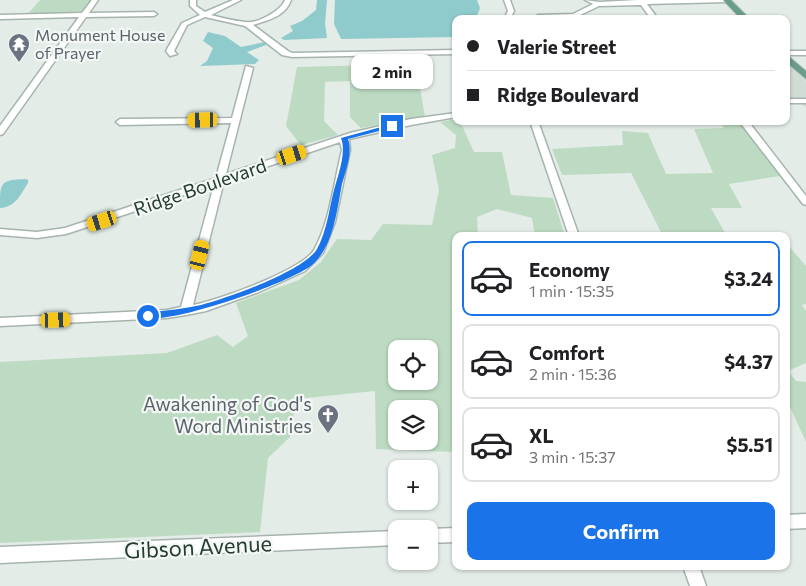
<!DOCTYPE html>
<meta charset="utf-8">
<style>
body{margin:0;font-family:Commissioner,sans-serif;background:#f6f6f6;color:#202124;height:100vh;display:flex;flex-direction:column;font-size:19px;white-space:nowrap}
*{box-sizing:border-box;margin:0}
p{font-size:16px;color:#757577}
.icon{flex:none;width:28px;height:28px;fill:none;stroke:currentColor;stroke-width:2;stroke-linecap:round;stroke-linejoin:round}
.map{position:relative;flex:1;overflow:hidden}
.drawer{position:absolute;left:452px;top:232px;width:338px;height:338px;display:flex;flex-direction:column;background:#fff;border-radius:10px;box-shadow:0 1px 4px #0004}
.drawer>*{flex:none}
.hud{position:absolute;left:452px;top:15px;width:338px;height:110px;border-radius:10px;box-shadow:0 1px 4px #0004;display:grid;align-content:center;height:110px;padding:0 15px;background:#fff}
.controls{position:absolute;left:388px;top:340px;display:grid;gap:10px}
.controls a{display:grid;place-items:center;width:50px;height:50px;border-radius:10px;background:#fff;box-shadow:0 1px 4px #0004;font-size:25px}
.end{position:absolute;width:22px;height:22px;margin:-11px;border:6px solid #1a73e8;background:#fff;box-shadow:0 0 0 2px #fff}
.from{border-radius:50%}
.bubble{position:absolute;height:35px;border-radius:10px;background:#fff;box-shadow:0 1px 4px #0004;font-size:16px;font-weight:700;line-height:35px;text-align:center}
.car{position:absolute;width:15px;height:30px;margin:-15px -8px;border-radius:6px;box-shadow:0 0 4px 1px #0007;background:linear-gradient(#f5c518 24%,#345 0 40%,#f5c518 0 76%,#345 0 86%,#f5c518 0)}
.hud b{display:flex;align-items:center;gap:18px;height:48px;font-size:19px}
.hud b+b{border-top:1px solid #e0e0e0}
.hud i{width:12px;height:12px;background:#202124}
ul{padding:9px 0 0;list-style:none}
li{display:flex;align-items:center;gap:15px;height:75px;margin:0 10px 8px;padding:0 5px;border:2px solid #e0e0e0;border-radius:10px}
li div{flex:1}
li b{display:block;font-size:19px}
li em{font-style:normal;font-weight:700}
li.selected{border-color:#1a73e8}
li>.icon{width:45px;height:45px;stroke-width:1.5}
.action{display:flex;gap:10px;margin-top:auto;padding:10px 15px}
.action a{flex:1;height:58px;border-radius:10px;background:#1a73e8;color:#fff;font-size:20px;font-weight:700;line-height:58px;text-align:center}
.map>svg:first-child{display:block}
.built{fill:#d1dcd5}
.green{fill:#bddbc2;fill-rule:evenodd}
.water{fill:#8fcbcd}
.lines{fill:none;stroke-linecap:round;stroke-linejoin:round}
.minor-casing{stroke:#a6b4ad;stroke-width:3}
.major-casing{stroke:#c2c8c6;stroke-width:2}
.minor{fill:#fff;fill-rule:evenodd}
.major{fill:#6a9e8a;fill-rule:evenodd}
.route{fill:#1a73e8}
.labels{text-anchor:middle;stroke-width:4.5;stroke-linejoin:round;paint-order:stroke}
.far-worship-label{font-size:16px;fill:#5b616d;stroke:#f3f8f5;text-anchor:start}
.street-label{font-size:19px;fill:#243c32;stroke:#f3f8f5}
.worship-label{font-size:19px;fill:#5b616d;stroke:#f3f8f5;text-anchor:end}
.near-street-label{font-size:22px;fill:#243c32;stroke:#f3f8f5}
</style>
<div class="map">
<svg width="806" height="586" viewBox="0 0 806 586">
<rect width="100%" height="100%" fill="#e3ece7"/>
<path class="built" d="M786,62L806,81V108L798,100H786Z"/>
<path class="green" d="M40,0H92L83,14L27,15Z
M416,64L425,117L361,128L350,117V81L325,82L324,121L338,135L301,145L286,126L297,67Z
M456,119V121H460L474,152H502L511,195L553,198L565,236H535L532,218L497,209L477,217L478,236H456V452L376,449L375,391L296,399L290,437L268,458L260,532L0,543V362L167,353L217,335L233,347L248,336L236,303L299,280L321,262L337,239L371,240L383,224L432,225L439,190L432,155L455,148L456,135L440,122ZM396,349H429V381H396ZM396,409H429V441H396Z
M719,121H739L780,176L729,184L742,208H711L725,233L754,236H663L631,173L562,175L552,149L623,145L622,131L648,133L666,174L713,173L694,129L724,128Z
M786,243L806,266V304L802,305L806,311V363L788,371L796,381L806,382V442L786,398Z"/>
<path class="water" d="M317,0H327L325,23L327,38L284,40L281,38L293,31L290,26L302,21L316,10Z
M335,0H477L480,8L476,19H456V37L343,39H341L334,24Z
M208,32L225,36L241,47L265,42L266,45L247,52L259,60L255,64L200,66L207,61L213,48L203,41Z
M26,179L28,180V183C20,195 16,207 0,208C0,182 0,180 26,179Z"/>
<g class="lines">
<g class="minor-casing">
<path id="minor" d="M92,0H98L89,13L154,12L157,14L154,16L86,17L3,134L0,135V126L79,17L0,19V15L82,13Z
M190,0H196V6L205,12L233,0H241L211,15C222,18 234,21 246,22C257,24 281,11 285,0H291C285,17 268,20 253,25L288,51L292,53L456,50V54L292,57L282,55L245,26L205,17L187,25L174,51L177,54L170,56L166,51L182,23L200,15L190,6Z
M504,0H510L514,11L510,19H504L508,11Z
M585,0L599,2L638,0H730L727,2L647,4L658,19H651L641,5L599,6L574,18L537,19L535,17L538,15L573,14L593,4Z
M786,51H806V55H786Z
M246,66L253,68L226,174L350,133L411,119L456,113V117L411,125L349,139L350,150L335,222L323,253L305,271L259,292L206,311L186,315L167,318L0,326V318L167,310L181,307L214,185L66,234L37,238L0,235V229L37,232L65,228L216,178L231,123L120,125L116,122L120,119L232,118ZM340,142L342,150C334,181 330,222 314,250C302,270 217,301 193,305L224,181Z
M786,99H806V103H786Z
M530,121H538L579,236H569Z
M739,121H748L806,196V205L803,204Z
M806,514V528L786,529V515Z
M456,528V542L429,543V529Z
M396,531V545L0,563V547Z
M683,566H699L706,586H690Z"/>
</g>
<g class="major-casing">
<path id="major" d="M723,0H731L750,19H741Z
M786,54L806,71V79L786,62Z"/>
</g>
<use href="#minor" class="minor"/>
<use href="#major" class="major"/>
</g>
<path class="route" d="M392,124L395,127L348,139C353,152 346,170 342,184C338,205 335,231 324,250C321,255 316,262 312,265C290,283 172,324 145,318V314L148,313C166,310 184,309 201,305C228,298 304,271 317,249C326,233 329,211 333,194C337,177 347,154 341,138Z"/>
<defs>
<g id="temple-pin" transform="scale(1.125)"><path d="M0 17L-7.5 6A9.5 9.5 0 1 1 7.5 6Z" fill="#6b7280" stroke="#f3f8f5"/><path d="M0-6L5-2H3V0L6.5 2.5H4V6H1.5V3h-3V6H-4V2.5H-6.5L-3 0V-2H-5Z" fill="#fff"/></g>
<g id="church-pin" transform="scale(1.125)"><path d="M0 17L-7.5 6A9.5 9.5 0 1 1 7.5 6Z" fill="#6b7280" stroke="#f3f8f5"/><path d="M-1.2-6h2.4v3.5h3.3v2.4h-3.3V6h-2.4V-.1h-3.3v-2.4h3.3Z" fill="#fff"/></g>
</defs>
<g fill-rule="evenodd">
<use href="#temple-pin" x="19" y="44"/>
<use href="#church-pin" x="328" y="415"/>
</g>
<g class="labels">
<g class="far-worship-label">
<text x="35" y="41">Monument House<tspan x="35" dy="18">of Prayer</tspan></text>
</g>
<g class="street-label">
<text transform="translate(200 187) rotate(-19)" y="7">Ridge Boulevard</text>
</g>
<g class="worship-label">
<text x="312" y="411">Awakening of God's<tspan x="312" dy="22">Word Ministries</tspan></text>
</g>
<g class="near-street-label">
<text transform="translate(198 547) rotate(-3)" y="8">Gibson Avenue</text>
</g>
</g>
</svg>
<div class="controls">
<a><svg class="icon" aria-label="locate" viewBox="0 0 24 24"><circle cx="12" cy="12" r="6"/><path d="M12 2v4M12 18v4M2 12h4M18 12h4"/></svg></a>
<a><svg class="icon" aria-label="layers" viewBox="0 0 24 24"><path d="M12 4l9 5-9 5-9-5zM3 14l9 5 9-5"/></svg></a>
<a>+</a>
<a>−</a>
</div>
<i class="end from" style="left:148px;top:316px"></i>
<i class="end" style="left:392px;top:126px"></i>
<div class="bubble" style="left:351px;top:54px;width:82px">2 min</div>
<i class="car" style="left:203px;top:120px;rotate:269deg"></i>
<i class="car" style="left:292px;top:155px;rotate:72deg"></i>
<i class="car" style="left:102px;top:221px;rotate:252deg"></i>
<i class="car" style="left:200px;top:255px;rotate:14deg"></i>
<i class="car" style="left:56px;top:320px;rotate:88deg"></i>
<div class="hud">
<b><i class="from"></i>Valerie Street</b>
<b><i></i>Ridge Boulevard</b>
</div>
<section class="drawer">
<ul>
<li class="selected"><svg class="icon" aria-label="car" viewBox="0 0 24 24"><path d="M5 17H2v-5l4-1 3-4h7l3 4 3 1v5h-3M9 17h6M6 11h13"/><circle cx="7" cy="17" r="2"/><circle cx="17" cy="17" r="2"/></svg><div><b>Economy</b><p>1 min · 15:35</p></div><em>$3.24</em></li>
<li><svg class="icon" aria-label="car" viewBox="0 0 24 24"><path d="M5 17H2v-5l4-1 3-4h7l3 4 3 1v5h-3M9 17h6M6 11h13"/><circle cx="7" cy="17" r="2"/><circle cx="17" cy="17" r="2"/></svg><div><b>Comfort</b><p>2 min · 15:36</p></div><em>$4.37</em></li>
<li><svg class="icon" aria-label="car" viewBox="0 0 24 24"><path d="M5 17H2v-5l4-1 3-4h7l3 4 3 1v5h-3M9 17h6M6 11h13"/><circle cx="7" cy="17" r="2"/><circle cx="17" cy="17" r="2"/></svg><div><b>XL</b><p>3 min · 15:37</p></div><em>$5.51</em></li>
</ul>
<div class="action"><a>Confirm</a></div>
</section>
</div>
